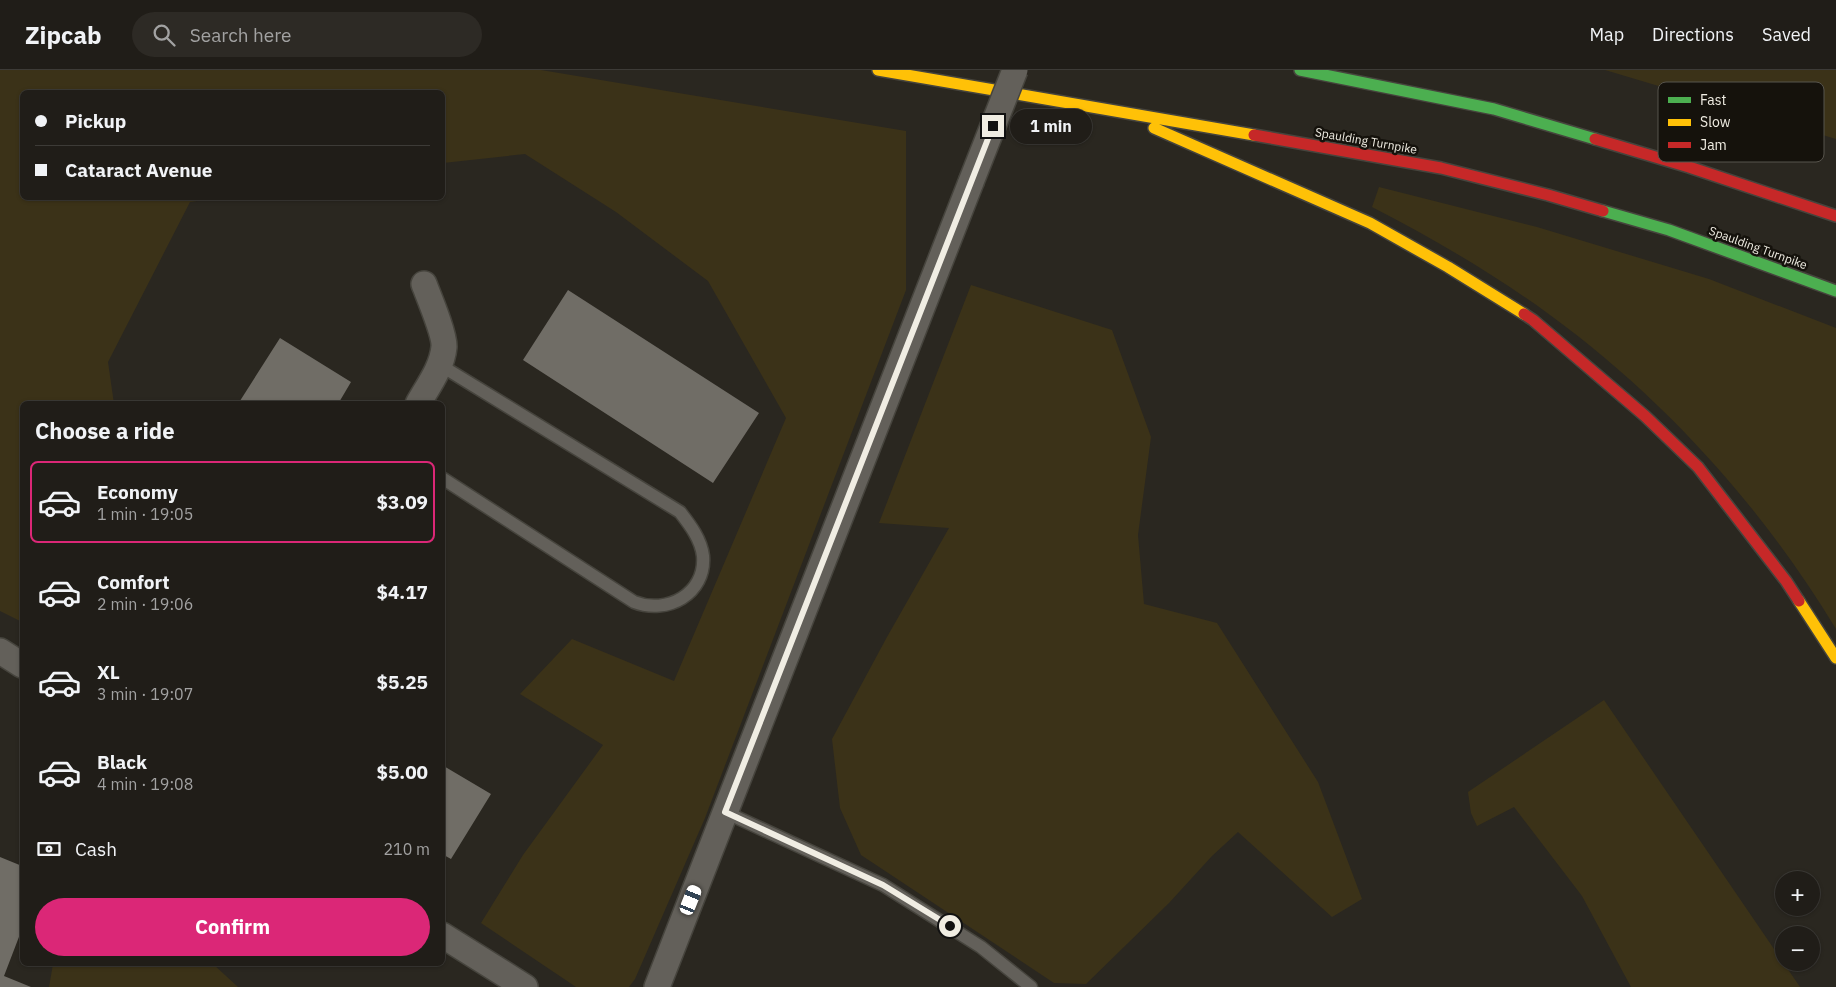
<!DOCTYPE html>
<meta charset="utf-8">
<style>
body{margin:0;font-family:"IBM Plex Sans",sans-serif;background:#2d2a25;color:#f1f3f6;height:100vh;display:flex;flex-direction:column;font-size:19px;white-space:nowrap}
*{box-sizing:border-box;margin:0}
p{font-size:16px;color:#a2a2a2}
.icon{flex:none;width:28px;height:28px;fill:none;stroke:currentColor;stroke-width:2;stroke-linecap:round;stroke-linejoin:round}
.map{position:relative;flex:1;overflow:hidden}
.sheet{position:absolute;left:20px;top:331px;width:425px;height:565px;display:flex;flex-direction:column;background:#201d18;border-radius:8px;box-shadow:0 1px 4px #0004,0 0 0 1px #3d3b37}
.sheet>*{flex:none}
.guide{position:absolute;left:20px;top:20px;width:425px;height:110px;border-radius:8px;box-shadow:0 1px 4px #0004,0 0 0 1px #3d3b37;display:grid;align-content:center;height:110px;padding:0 15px;background:#201d18}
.buttons{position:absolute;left:1775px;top:801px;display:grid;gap:10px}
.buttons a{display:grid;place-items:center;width:45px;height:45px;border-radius:50%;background:#201d18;box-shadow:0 1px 4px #0004,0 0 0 1px #3d3b37;font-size:25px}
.end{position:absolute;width:22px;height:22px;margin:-11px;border:6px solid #f0ede3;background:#111;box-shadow:0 0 0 2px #111}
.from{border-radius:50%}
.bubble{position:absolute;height:35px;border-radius:18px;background:#201d18;box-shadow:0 1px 4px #0004,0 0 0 1px #3d3b37;font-size:16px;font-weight:700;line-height:35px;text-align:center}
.car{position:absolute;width:15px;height:30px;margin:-15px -8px;border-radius:6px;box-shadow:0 0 4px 1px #0007;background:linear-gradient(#fff 24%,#345 0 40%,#fff 0 76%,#345 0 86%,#fff 0)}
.guide b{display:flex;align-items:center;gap:18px;height:48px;font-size:19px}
.guide b+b{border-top:1px solid #3d3b37}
.guide i{width:12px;height:12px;background:#f1f3f6}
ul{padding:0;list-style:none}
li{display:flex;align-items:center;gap:15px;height:82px;margin:0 10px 8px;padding:0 5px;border:2px solid transparent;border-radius:8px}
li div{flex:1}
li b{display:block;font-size:19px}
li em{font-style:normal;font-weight:700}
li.active{border-color:#db2777}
li>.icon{width:45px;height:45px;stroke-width:1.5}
h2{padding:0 15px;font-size:22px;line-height:60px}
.pay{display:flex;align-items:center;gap:12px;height:55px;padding:0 15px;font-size:19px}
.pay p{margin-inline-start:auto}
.action{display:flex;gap:10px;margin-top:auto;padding:10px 15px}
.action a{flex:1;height:58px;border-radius:30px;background:#db2777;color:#fff;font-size:20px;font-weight:700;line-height:58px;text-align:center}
header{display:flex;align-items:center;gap:30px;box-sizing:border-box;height:70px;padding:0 25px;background:#201d18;border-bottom:1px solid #3d3b37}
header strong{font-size:24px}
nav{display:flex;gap:28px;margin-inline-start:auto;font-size:18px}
.search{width:350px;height:45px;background:#2d2a25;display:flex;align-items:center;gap:12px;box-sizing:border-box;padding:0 18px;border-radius:28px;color:#a2a2a2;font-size:19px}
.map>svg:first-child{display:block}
.green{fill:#3b3218}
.building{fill:#706d66}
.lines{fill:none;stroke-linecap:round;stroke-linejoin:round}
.lane-casing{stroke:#46443d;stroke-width:15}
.street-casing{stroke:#46443d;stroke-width:28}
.fast-casing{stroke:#46443d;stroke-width:14}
.slow-casing{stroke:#46443d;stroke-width:14}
.jam-casing{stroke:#46443d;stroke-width:14}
.lane{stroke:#63605a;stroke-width:12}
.street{stroke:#63605a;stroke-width:25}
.fast{stroke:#4caf50;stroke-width:11}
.slow{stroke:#ffc107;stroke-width:11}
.jam{stroke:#c62828;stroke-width:11}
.street-bridge-casing{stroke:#46443d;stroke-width:28;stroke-linecap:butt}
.street-bridge{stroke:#63605a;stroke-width:25}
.route{stroke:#f0ede3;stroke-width:6}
.labels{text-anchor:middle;stroke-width:5;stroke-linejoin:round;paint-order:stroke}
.street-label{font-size:12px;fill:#f0ede3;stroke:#15120c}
.key{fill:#15120c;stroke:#57544c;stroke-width:1}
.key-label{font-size:14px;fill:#f0ede3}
</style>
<header>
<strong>Zipcab</strong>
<div class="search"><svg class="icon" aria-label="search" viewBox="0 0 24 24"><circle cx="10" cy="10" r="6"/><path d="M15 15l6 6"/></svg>Search here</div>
<nav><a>Map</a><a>Directions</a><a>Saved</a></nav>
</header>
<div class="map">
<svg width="1836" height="917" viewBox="0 0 1836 917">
<rect width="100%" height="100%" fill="#2a2720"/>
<path class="green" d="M0,0H541L906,61V220L705,748L635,909L629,917H576L481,853L523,785L603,675L520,624L572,569L674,611L786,348L708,211L616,142L525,84L443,93L442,22H22V128H217L190,132L108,292L114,334H22V552L0,541Z
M1605,0H1836V69Z
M1379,117L1537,157L1709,209L1836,258V559C1763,438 1664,328 1550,245C1494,204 1434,169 1372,137Z
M971,215L1112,260L1151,367L1138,465L1144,534L1217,553L1318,712L1362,829L1332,847L1238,762L1212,786L1169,833L1086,914L1054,913L861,785L840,738L832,669L887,567L949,458L879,453Z
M1604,630L1800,917H1631L1582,826L1514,737L1477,756L1471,743L1468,722Z
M53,894H213L238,917H49Z"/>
<path class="building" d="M568,220L759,343L713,413L523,290Z
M280,268L351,312L338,334H238Z
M442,695L491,724L451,789L442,784Z
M0,787L22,796V859L4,906L31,917H0Z"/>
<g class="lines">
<g class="lane-casing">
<path id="lane" d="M440,295L680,442C690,455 701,469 703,486C706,524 667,545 634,532L442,408
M725,742L883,815L981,877L1031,917"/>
</g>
<g class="street-casing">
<path id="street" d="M418,334C428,316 442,298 444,277C445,265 429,227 424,214
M0,581L22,595
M442,865L525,917
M657,917L971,112"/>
</g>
<g class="fast-casing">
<path id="fast" d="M1300,0L1494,39L1595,69
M1603,141L1669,160L1836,221"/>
</g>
<g class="slow-casing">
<path id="slow" d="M878,0L1254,65
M1154,58L1370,153L1448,197L1524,244
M1799,531L1836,588"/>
</g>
<g class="jam-casing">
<path id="jam" d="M1254,65L1441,98L1548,125L1603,141
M1595,69L1689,97L1836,146
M1524,244L1533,250L1645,346L1698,397L1786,511L1799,531"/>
</g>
<use href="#lane" class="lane"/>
<use href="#street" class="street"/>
<use href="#fast" class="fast"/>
<use href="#slow" class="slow"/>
<use href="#jam" class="jam"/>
<g class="street-bridge-casing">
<path id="street-bridge" d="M971,112L1015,0"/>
</g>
<use href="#street-bridge" class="street-bridge"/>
</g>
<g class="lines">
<path class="route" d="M950,856L883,815L725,742L993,56"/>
</g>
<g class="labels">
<g class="street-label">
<text transform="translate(1366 71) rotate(10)" y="4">Spaulding Turnpike</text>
<text transform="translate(1758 178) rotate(20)" y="4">Spaulding Turnpike</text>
</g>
</g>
<rect x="1658" y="12" width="166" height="80" rx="8" class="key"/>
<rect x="1668" y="27" width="23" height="6" fill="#4caf50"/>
<rect x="1668" y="49" width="23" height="7" fill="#ffc107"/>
<rect x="1668" y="72" width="23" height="6" fill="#c62828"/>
<g class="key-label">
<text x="1700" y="35">Fast</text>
<text x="1700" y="57">Slow</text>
<text x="1700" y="80">Jam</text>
</g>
</svg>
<div class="buttons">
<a>+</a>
<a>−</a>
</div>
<i class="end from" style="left:950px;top:856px"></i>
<i class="end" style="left:993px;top:56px"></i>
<div class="bubble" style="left:1010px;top:39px;width:82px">1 min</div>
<i class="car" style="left:691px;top:830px;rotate:22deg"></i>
<div class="guide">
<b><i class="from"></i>Pickup</b>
<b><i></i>Cataract Avenue</b>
</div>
<section class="sheet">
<h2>Choose a ride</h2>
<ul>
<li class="active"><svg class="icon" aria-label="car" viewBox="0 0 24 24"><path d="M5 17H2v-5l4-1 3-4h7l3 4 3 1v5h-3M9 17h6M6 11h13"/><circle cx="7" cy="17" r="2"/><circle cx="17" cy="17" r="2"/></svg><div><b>Economy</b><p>1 min · 19:05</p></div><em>$3.09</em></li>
<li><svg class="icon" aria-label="car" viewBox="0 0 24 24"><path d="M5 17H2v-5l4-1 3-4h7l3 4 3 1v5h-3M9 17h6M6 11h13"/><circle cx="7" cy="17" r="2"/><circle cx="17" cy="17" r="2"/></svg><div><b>Comfort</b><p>2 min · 19:06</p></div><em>$4.17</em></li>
<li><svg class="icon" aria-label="car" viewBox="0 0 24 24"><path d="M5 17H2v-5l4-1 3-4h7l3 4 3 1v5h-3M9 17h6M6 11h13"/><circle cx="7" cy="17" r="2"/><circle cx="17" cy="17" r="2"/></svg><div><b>XL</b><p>3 min · 19:07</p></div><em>$5.25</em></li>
<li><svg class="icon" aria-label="car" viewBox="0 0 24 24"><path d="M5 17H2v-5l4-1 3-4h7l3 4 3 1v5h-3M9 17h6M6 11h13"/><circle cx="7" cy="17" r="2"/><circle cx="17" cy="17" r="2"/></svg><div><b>Black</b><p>4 min · 19:08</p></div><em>$5.00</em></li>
</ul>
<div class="pay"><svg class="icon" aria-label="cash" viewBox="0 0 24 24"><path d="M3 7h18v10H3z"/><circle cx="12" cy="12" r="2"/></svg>Cash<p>210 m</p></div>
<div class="action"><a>Confirm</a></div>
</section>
</div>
